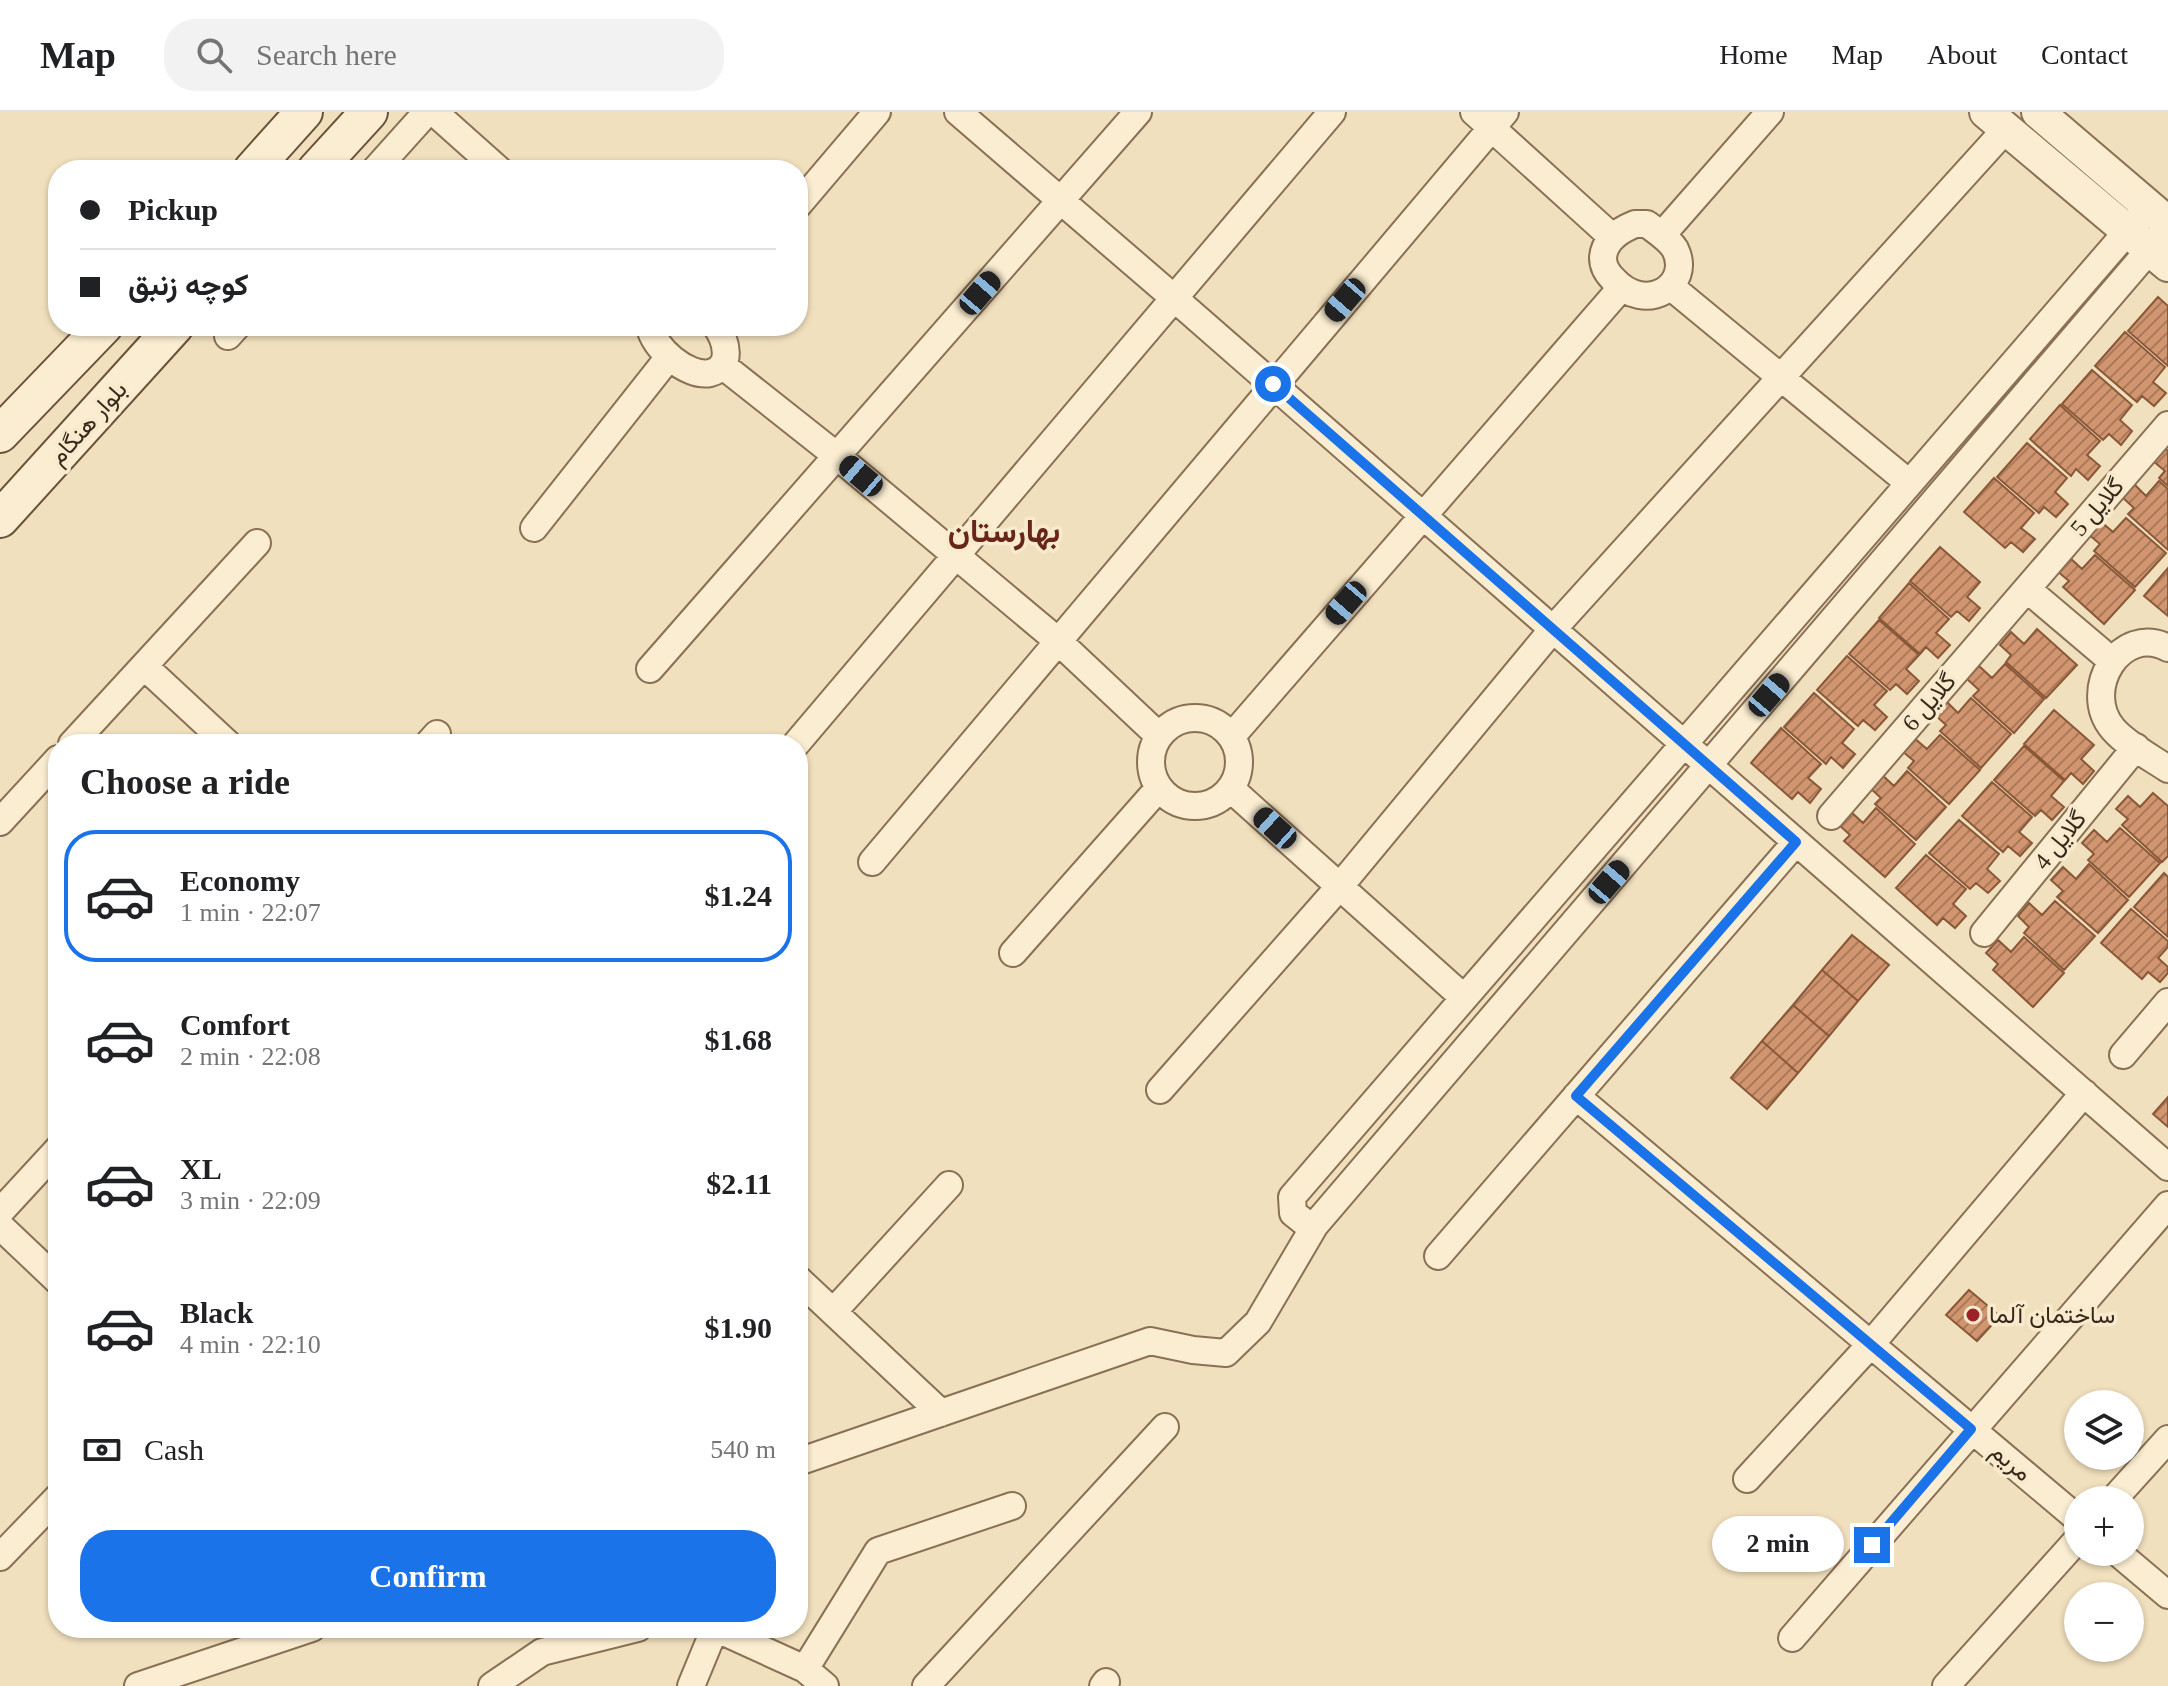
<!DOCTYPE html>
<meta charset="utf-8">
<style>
body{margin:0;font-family:"Times New Roman",Vazirmatn,serif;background:#f2f2f2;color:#202124;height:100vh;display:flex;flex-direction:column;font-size:30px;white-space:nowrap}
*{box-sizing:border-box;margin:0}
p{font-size:26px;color:#757577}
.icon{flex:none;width:44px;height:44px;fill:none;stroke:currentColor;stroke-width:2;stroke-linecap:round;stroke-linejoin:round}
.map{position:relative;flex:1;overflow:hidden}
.side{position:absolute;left:48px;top:622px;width:760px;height:904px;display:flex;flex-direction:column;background:#fff;border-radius:32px;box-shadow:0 2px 6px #0004}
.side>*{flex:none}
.hud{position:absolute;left:48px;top:48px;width:760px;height:176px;border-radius:32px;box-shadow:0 2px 6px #0004;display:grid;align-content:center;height:176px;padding:0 32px;background:#fff}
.buttons{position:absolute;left:2064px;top:1278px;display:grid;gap:16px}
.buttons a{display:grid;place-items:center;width:80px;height:80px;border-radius:50%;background:#fff;box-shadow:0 2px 6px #0004;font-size:40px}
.end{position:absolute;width:36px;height:36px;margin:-18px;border:10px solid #1a73e8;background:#fff;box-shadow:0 0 0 4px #fff}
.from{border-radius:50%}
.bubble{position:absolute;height:56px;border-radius:28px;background:#fff;box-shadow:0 2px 6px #0004;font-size:26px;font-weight:600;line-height:56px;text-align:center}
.car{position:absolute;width:24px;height:48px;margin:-24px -12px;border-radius:10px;box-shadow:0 0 6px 2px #0007;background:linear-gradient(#222 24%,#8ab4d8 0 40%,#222 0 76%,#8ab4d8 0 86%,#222 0)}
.hud b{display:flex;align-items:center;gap:28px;height:76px;font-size:30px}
.hud b+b{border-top:2px solid #e0e0e0}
.hud i{width:20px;height:20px;background:#202124}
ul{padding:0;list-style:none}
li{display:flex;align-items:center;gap:24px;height:132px;margin:0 16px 12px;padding:0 16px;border:4px solid transparent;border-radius:32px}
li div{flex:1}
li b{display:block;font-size:30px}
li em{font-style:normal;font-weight:600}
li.current{border-color:#1a73e8}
li>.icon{width:72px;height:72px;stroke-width:1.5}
h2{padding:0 32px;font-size:36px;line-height:96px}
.pay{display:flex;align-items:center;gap:20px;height:88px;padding:0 32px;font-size:30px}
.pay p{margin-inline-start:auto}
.action{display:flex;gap:16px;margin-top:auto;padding:16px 32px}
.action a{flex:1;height:92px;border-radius:32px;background:#1a73e8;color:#fff;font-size:32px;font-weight:600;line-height:92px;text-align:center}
header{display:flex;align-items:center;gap:48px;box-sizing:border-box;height:112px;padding:0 40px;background:#fff;border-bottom:2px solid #e0e0e0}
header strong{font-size:38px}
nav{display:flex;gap:44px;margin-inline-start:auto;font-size:28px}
.search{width:560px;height:72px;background:#f2f2f2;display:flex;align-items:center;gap:20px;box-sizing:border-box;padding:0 28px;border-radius:32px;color:#757577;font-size:30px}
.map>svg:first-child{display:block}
.building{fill:url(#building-hatch);stroke:#8a5839;stroke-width:2}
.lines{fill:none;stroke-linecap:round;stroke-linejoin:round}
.minor-casing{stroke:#8a7055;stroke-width:30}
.tertiary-casing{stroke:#8a7055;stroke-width:36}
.secondary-casing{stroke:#6b5139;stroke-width:40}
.minor{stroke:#fbedd1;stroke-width:26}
.tertiary{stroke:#fbedd1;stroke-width:32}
.secondary{stroke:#fbedd1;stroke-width:36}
.route{stroke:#1a73e8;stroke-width:10}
.poi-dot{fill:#9d2125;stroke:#f8eacd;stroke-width:3}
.labels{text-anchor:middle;stroke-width:7;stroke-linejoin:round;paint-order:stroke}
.street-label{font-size:24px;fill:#38281b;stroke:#f8eacd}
.poi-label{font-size:24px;fill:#38281b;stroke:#f8eacd;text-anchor:start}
.district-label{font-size:32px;font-weight:bold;fill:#672618;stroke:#f8eacd}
</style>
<header>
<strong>Map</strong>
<div class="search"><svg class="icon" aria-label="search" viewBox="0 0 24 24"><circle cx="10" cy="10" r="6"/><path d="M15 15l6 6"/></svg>Search here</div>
<nav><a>Home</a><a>Map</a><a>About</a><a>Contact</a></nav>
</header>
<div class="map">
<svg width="2168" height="1574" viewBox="0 0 2168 1574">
<defs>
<pattern id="building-hatch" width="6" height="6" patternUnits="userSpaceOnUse" patternTransform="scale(2)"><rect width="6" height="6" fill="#d19670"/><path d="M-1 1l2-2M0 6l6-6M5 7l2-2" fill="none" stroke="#ab7a5b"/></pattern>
</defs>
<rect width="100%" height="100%" fill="#f1e0bd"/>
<path class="building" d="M2158,185L2168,194V254L2128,219Z
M2125,220L2165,255L2153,270L2166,281L2154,294L2142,284L2137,290L2095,254Z
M2092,258L2132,293L2120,308L2132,319L2121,333L2109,322L2103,328L2062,292Z
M2060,293L2100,329L2087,343L2100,354L2088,368L2076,357L2071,364L2030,327Z
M2027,331L2067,366L2055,380L2068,392L2056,405L2044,395L2039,401L1997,365Z
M2165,336L2168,339V374L2159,366L2165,359L2153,349Z
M1994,366L2034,401L2021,416L2035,427L2023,440L2011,430L2005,436L1964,400Z
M2159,369L2168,377V438L2128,402L2134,396L2122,385L2134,372L2146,384Z
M2126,406L2166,441L2135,475L2094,439L2100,432L2088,422L2100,409L2113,420Z
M1940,435L1980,470L1967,485L1980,496L1969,509L1957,499L1951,505L1910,469Z
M2095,443L2135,478L2104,512L2063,475L2069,469L2057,459L2069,445L2082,457Z
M2168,456V504L2144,484Z
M1909,471L1949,507L1936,521L1950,533L1938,546L1926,535L1920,542L1879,506Z
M1879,508L1919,543L1906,557L1919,569L1907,582L1896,572L1890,578L1849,542Z
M2037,517L2077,553L2046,586L2006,550L2011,543L2000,533L2011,520L2024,532Z
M1847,544L1887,579L1874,593L1887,605L1875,618L1863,608L1858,614L1817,578Z
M2005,552L2044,587L2014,621L1973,584L1979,578L1967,567L1979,554L1992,566Z
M1814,581L1854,617L1842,631L1855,642L1843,656L1831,645L1826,652L1784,615Z
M1971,586L2011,622L1981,656L1940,619L1946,613L1934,602L1946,589L1958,601Z
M2054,598L2094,633L2081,647L2094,659L2083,672L2071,661L2065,668L2024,632Z
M1781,616L1821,652L1808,666L1821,677L1810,691L1798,680L1792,687L1751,651Z
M1940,623L1980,658L1949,692L1908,656L1914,649L1902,639L1914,626L1927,637Z
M2024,634L2064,669L2051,684L2064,695L2052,708L2041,698L2035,704L1994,668Z
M1907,659L1946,695L1916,728L1875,692L1881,686L1869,675L1881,662L1894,674Z
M1992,670L2032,705L2019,720L2032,731L2020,744L2008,734L2003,740L1962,704Z
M2153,681L2168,694V744L2162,750L2122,713L2128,707L2116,697L2128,684L2140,695Z
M1876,696L1915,732L1885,765L1844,729L1850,723L1838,712L1850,699L1863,711Z
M1959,708L1999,742L1987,757L2000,769L1988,781L1976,771L1970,777L1929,741Z
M2120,716L2160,751L2129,785L2088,748L2094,742L2082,731L2094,718L2107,730Z
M1926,743L1966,777L1953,792L1966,804L1955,816L1943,806L1937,813L1896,776Z
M2089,752L2128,788L2098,821L2057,785L2063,779L2051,768L2063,755L2076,767Z
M2164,761L2168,765V825L2134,795Z
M2055,789L2095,824L2064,858L2024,821L2029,815L2018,804L2029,791L2042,803Z
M2131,797L2168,829V835L2158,846L2168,855V861L2160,870L2148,860L2142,867L2101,831Z
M1852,823L1889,853L1858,889L1822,858Z
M2024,825L2064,861L2033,895L1993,858L1998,852L1986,841L1998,828L2011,840Z
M1822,858L1858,889L1829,924L1793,893Z
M1793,893L1829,924L1798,961L1762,929Z
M1762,929L1798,961L1767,997L1731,966Z
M2168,985V1015L2153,1002Z
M1969,1178L2000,1204L1977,1229L1946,1203Z"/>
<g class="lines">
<g class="minor-casing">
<path id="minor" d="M434,0L499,58
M958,0L1174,186L2168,1055
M1474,0L1612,125
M375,58L427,0
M798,93L877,0
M1635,112H1647C1656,119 1669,127 1675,137C1693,173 1646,204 1613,167C1607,161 1603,155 1603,146C1604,128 1620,118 1635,112Z
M1662,123L1770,0
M1670,174L1909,371
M650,214C652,235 688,266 710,261C734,255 726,228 716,214
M228,224L237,214
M722,253L837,344L1058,529L1158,623
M534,416L669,245
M2027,477L2112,549
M2168,536C2121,511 2080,578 2113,617C2127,633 2150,645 2168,657
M144,554L228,632
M650,557L1138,0
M1151 650a44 44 0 1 1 88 0a44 44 0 1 1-88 0Z
M1232,624L1621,176
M72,632L257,431
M428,632L437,622
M796,632L1332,0
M1231,677L1464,886
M1831,704L2168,313
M0,710L58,647
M872,750L1505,0
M1984,821L2136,635
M1013,841L1158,677
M2123,943L2168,890
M1160,978L1340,774L1553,517L2006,17
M1576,984L2078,1407
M0,1100L58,1037
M1315,1113L1303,1109L1293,1101L1292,1085L2139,106
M0,1114L58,1169
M1438,1144L1796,730
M798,1167L941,1301
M833,1200L949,1073
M798,1350L1150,1229L1193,1238L1226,1241L1258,1210L1315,1113L2162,123
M1747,1367L1871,1232L2084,981
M2113,1388L2168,1327
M2117,1440L2168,1483
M0,1445L58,1385
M715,1516L805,1557L825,1574
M1792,1526L2168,1093
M805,1557L878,1439L1012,1394
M138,1574L312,1516
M492,1574L542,1540L638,1516
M691,1574L715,1516
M926,1574L1165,1315
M1103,1574L1106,1570
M1946,1574L2078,1427"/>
</g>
<g class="tertiary-casing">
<path id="tertiary" d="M1986,0L2168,153
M2038,0L2168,111"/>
</g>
<g class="secondary-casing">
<path id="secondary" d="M252,58L304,0
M316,58L369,0
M0,322L104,214
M0,407L175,214"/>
</g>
<use href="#minor" class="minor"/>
<use href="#tertiary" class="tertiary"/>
<use href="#secondary" class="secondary"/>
</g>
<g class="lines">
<path class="route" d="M1273,272L1796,730L1576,984L1971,1317L1872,1433"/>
</g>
<circle class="poi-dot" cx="1973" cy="1203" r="8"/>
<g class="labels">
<g class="street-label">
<text transform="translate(88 311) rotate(-48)" y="8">بلوار هنگام</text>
<text transform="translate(2097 395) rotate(-49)" y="8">گلایل 5</text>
<text transform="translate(1929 590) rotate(-49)" y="8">گلایل 6</text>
<text transform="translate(2060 728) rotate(-51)" y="8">گلایل 4</text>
<text transform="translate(2011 1350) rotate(40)" y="8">مریم</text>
</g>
<g class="poi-label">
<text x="1989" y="1211">ساختمان آلما</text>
</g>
<g class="district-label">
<text x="1004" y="430">بهارستان</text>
</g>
</g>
</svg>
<div class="buttons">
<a><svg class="icon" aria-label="layers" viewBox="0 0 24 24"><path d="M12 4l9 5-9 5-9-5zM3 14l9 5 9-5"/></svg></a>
<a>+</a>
<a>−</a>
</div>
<i class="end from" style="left:1273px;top:272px"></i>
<i class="end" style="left:1872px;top:1433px"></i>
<div class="bubble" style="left:1712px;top:1404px;width:132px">2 min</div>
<i class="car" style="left:980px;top:181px;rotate:41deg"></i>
<i class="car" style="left:1345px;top:188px;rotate:221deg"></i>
<i class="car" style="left:861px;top:364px;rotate:310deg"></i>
<i class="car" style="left:1346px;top:491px;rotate:221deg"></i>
<i class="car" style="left:1769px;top:583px;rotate:41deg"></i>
<i class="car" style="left:1275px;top:716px;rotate:312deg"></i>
<i class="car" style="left:1609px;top:770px;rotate:41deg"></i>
<div class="hud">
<b><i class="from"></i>Pickup</b>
<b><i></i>کوچه زنبق</b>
</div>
<section class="side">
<h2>Choose a ride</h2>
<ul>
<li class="current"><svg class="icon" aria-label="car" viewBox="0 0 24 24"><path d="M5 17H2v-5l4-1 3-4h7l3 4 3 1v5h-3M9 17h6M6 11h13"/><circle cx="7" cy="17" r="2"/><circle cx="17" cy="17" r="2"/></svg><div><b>Economy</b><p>1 min · 22:07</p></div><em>$1.24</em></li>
<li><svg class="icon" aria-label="car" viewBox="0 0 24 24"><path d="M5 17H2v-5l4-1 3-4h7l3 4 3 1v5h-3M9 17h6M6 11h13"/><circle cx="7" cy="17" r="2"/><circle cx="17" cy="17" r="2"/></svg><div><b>Comfort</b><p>2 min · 22:08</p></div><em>$1.68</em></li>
<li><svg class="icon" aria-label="car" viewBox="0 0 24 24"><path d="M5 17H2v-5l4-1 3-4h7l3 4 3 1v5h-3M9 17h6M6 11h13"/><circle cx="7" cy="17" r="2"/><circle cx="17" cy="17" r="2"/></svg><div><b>XL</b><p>3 min · 22:09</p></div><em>$2.11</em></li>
<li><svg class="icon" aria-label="car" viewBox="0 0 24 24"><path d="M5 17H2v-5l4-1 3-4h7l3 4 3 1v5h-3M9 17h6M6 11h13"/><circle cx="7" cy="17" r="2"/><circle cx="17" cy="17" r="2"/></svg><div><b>Black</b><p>4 min · 22:10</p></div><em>$1.90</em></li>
</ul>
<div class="pay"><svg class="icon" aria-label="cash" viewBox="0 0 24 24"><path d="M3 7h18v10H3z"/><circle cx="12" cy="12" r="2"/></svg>Cash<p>540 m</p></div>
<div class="action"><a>Confirm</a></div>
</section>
</div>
